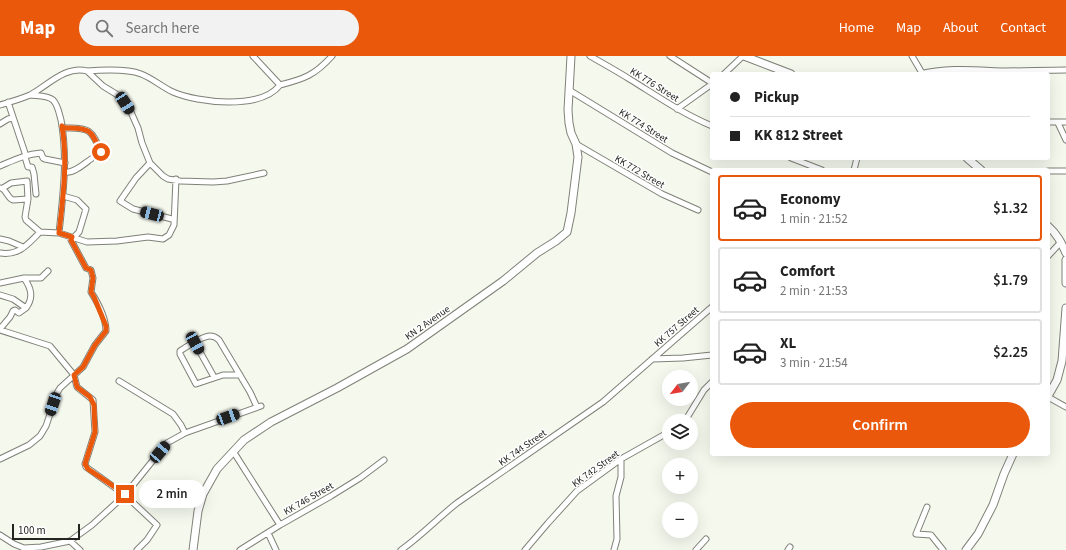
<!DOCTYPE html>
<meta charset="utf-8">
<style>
body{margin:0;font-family:"Source Sans 3",sans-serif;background:#f2f2f2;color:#222;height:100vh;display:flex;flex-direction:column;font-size:15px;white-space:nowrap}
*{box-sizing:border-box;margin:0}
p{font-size:13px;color:#767676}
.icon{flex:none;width:22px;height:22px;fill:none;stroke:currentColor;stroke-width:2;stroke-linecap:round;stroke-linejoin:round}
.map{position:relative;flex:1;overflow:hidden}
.sheet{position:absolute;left:710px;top:112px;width:340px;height:288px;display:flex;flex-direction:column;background:#fff;border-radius:4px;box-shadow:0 4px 16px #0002}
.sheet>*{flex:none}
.top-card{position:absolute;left:710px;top:16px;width:340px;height:88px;border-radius:4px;box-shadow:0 4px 16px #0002;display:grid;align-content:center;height:88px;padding:0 20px;background:#fff}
.needle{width:26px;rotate:239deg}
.controls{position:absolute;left:662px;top:314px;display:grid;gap:8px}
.controls a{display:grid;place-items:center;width:36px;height:36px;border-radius:50%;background:#fff;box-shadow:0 4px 16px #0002;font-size:20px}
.scale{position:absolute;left:12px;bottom:10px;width:68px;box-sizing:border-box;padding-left:4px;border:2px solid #242521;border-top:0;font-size:11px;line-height:14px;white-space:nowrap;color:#242521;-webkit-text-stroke:3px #fff;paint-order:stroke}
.end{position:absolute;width:18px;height:18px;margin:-9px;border:5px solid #ea580c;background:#fff;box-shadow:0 0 0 2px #fff}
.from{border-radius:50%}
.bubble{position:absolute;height:28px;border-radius:14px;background:#fff;box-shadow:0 4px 16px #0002;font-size:13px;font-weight:600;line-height:28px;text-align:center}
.car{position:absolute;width:12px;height:24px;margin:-12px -6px;border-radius:5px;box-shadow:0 0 3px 1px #0007;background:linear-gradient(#222 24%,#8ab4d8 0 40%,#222 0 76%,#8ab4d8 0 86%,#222 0)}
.top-card b{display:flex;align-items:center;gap:14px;height:38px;font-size:15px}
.top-card b+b{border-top:1px solid #e0e0e0}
.top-card i{width:10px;height:10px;background:#222}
ul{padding:7px 0 0;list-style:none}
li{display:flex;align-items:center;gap:12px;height:66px;margin:0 8px 6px;padding:0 12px;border:2px solid #e0e0e0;border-radius:4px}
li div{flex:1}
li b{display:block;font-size:15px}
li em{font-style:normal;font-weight:600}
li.selected{border-color:#ea580c}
li>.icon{width:36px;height:36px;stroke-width:1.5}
.primary-button{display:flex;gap:8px;margin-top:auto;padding:8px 20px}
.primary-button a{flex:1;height:46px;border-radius:24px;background:#ea580c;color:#fff;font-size:16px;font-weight:600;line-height:46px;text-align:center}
header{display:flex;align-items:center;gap:24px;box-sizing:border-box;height:56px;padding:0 20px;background:#ea580c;color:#fff}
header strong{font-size:19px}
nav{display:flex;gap:22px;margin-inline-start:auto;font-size:14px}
.search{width:280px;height:36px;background:#f2f2f2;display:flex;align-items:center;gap:10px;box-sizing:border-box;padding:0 14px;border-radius:22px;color:#767676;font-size:15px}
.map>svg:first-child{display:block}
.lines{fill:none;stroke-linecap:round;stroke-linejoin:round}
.street-casing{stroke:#7f8178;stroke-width:7}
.secondary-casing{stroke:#7f8178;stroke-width:9}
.street{stroke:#fff;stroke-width:5}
.secondary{stroke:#fff;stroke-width:7}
.route{stroke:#ea580c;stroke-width:5}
.labels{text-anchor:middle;stroke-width:3;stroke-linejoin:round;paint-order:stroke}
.street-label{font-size:10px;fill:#242521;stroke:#fff}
</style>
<header>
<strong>Map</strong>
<div class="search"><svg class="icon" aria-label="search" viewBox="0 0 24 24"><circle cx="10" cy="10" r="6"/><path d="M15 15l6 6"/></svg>Search here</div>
<nav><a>Home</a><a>Map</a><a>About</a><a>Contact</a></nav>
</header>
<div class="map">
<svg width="1066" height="494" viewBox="0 0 1066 494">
<rect width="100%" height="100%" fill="#f5f8ed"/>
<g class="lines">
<g class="street-casing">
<path id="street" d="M253,0L280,29
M590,0C604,8 617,15 631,24C657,40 683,58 712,70
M670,0L712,27
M912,0L922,17
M87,15L103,30L121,41L130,54L138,72L142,87L150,107L163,120L168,123L180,125L213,126L227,125L264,117
M724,18L743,0
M920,18C947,11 976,14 1004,15C1024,15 1045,14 1066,14
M280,29C304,23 315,19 332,0
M569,34L672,97L712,116
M8,46L26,100
M0,49C10,46 21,43 30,39C47,30 66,9 87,15C101,14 128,13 141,18C152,22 162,31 173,36C198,47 261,54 280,29
M677,53L712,28
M1048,66H1066
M1058,67L1066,84
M0,68L8,63L13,62
M62,70L65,72C90,71 91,74 101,95
M576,88L662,138L698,154
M25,101L28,111H32L34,118L36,138
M791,102L822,114
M150,107L136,122L120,145L133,153L172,163
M0,110C14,104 26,98 41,97L43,102L45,103L65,107
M854,114L857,102
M1048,115H1066
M65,116C73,118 84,108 91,103
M1,132C7,134 7,142 13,144L28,143
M3,132L11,127L27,125L28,143L25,161L26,164L40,176
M59,177L87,186L117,185L148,181L163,183L169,179L174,169L176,123
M0,183L9,185L23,191
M0,197C19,200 28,188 40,176L59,177C63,139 68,102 61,64C59,57 58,49 53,44C47,39 37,40 30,39
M1048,200L1061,186
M0,227L24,222H41L48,215
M0,239L13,243L26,252C34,241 31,232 24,222
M0,273L10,261L13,255L15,254L19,257L26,252
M0,274L50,290L74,319L77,331L93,344L95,376L85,408L86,411L125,439L157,469L147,484L137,494
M195,287L214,321
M652,303L683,302L712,299
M240,319H223L196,328L180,298V295C186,291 203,280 210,280C214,280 217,282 219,284L250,336L257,351
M119,325L173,358L181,369L185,377
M1048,341L1066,351
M685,365L704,334L712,326
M233,395L280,469
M0,403L29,389L40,380L46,370L57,337L60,332L83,311L95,289L106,275C106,262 98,247 91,236L93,222L91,214L86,212L71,184L79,176L86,153L77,144L63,140
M927,451L916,478L931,479L943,494
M268,477L276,494
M0,479L14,488L24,492L41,491L70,485L92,469L125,439L167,387L185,377L261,350
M70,485L80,494
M240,494L280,469L331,440L360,422L384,404
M401,494C421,480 438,462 457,447L603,346L712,251
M525,494L548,467L577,435L621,403L669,376
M614,494L617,483L616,440L621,421V403
M696,494L706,483
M788,494L790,491"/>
</g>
<g class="secondary-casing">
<path id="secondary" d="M744,0L791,18
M967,102L981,114
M1048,170C1057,178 1061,186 1066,197
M1066,204V227
M1048,340L1057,324L1062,305L1066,252
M193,494L198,455L203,438L217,413L244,384L271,366L337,332L407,293L503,225L537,197L556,185L567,176L571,157L578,101L576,88L571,77L569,67L568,54L571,0
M966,494L978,478L993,449L1004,418L1013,398"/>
</g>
<use href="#street" class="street"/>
<use href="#secondary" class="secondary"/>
</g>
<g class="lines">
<path class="route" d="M101,96C91,74 90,71 65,72L62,70C68,106 63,141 59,177L72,181L71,184L86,212L91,214L93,222L91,236L94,241L106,270V275L95,289L83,311L74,319L77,331L90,341L94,349L95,376L85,408L88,413L125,438"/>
</g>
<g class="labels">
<g class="street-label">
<text transform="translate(655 28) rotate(32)" y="4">KK 776 Street</text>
<text transform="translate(644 69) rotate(32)" y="4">KK 774 Street</text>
<text transform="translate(640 115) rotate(30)" y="4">KK 772 Street</text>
<text transform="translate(427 266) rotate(-35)" y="4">KN 2 Avenue</text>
<text transform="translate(676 270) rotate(-41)" y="4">KK 757 Street</text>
<text transform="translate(522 391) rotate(-35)" y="4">KK 744 Street</text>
<text transform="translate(595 412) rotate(-36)" y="4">KK 742 Street</text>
<text transform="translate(308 442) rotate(-30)" y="4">KK 746 Street</text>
</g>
</g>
</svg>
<div class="controls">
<a><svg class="needle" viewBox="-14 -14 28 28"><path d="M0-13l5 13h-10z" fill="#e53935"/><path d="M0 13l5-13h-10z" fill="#767676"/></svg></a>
<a><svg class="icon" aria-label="layers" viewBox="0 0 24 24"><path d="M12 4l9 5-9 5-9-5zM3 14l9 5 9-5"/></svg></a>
<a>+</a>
<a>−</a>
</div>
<div class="scale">100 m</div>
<i class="end from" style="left:101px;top:96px"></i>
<i class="end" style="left:125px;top:438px"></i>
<div class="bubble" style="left:139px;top:424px;width:66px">2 min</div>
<i class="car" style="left:125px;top:47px;rotate:147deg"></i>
<i class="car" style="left:152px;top:158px;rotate:285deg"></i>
<i class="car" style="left:195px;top:287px;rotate:151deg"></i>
<i class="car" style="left:53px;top:348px;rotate:198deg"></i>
<i class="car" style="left:228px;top:361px;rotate:70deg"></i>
<i class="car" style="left:160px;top:396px;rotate:40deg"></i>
<div class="top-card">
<b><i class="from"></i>Pickup</b>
<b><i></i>KK 812 Street</b>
</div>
<section class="sheet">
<ul>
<li class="selected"><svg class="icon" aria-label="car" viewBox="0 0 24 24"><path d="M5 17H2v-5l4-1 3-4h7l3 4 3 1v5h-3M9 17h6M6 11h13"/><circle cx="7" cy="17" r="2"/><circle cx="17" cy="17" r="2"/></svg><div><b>Economy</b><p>1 min · 21:52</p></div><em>$1.32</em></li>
<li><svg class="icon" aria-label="car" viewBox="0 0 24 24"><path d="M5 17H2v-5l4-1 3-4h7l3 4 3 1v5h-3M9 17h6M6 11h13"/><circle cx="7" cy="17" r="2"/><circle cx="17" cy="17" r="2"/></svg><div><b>Comfort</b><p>2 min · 21:53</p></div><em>$1.79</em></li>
<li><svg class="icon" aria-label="car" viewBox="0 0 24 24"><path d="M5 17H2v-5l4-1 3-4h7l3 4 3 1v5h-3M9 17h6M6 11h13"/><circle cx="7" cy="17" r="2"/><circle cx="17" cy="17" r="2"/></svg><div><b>XL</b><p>3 min · 21:54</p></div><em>$2.25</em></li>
</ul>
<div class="primary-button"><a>Confirm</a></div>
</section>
</div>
